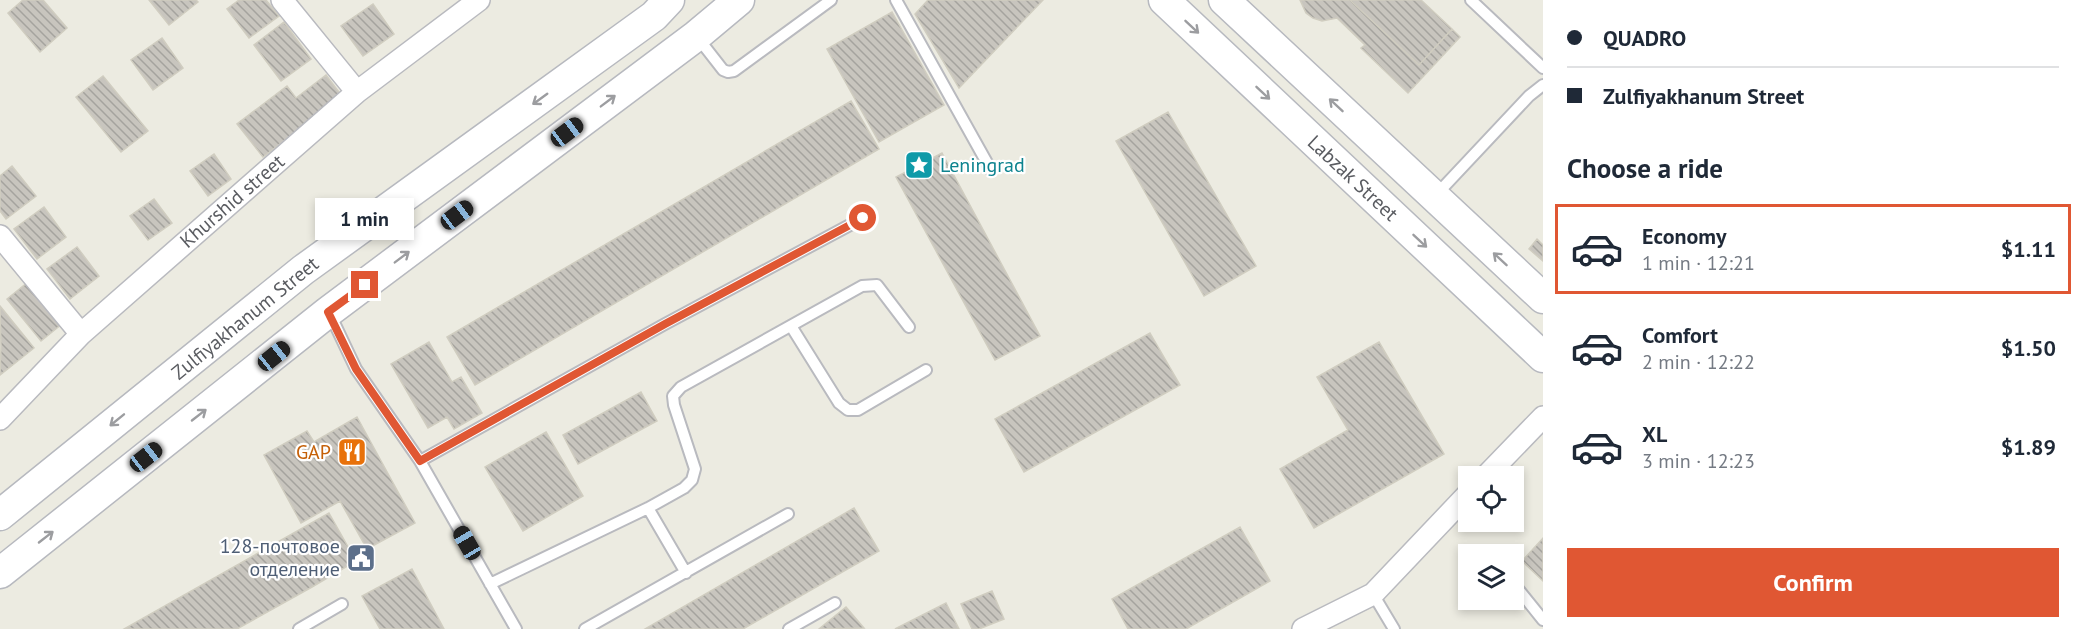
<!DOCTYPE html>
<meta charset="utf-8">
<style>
body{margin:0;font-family:"PT Sans",sans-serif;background:#f2f2f3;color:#1f2937;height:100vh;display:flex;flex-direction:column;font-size:22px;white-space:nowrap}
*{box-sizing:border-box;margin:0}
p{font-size:20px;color:#747a83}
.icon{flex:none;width:33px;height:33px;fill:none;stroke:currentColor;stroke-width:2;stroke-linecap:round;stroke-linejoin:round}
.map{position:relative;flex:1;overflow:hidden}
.side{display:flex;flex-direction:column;background:#fff;width:540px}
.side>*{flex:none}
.top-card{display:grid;align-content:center;height:132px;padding:0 24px;background:#fff}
.controls{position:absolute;left:1458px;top:466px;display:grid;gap:12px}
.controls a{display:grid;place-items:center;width:66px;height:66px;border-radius:0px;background:#fff;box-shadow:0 3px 9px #0003;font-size:30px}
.end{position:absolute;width:27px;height:27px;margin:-14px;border:8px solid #e05733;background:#fff;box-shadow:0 0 0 3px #fff}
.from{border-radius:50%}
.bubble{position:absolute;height:42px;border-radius:0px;background:#fff;box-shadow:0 3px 9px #0003;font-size:20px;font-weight:800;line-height:42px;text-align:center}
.car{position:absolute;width:18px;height:36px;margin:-18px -9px;border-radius:8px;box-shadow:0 0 4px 2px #0007;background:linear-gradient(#222 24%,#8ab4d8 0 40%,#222 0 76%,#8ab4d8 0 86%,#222 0)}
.top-card b{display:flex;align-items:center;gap:21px;height:57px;font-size:22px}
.top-card b+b{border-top:2px solid #e0e1e3}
.top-card i{width:15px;height:15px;background:#1f2937}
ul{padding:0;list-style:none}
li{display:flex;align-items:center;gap:18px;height:90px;margin:0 12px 9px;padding:0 12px;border:3px solid transparent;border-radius:0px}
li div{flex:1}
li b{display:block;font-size:22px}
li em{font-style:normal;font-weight:800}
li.active{border-color:#e05733}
li>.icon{width:54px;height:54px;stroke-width:1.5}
h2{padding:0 24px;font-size:27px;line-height:72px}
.action{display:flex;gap:12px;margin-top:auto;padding:12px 24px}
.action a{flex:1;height:69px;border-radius:0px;background:#e05733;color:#fff;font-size:24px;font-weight:800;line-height:69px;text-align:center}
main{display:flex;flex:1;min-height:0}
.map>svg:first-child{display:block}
.building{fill:url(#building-back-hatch);stroke:#d0cdc0;stroke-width:1.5}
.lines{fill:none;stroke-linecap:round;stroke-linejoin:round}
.service-casing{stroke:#b9babf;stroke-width:14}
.minor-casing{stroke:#b9babf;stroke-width:24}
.secondary-casing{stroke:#b7b9bf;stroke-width:33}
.service{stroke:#fff;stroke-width:10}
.minor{stroke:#fff;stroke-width:21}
.secondary{stroke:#fff;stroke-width:30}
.oneway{stroke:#9c9da0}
.route{stroke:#e05733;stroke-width:8}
.labels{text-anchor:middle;stroke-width:4.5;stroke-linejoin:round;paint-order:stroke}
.culture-label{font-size:20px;fill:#0d838f;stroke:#fff;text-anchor:start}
.street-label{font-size:20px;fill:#5a5c61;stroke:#fff}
.food-label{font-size:20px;fill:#c56008;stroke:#fff;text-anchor:end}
.service-label{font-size:20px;fill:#4e5e75;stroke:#fff;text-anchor:end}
</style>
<main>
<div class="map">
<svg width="1543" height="629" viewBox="0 0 1543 629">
<defs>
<pattern id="building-back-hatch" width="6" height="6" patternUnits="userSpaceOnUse" patternTransform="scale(1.5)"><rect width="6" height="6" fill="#c8c5be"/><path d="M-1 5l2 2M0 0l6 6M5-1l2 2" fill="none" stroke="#a5a39e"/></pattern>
</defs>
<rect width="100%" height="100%" fill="#ecebe1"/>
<path class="building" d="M23,0H43L67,28L40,52L8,13Z
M149,0H196L198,2L169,25Z
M239,0H266L279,16L249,38L227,9Z
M928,0H1043L959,88L915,14Z
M1300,0H1350L1419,65L1452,29L1460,37L1408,93L1361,48L1365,45L1337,18L1322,21L1313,18L1306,13Z
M1350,0H1421L1452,29L1419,65Z
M373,4L394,34L363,56L341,26Z
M892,12L944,105L879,142L827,49Z
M284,22L311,59L281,81L254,45Z
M162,38L183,68L153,90L131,60Z
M326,75L342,96L263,157L237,124L287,86L296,98Z
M103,76L148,131L121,152L76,97Z
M851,101L879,149L475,385L447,337Z
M1168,112L1256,266L1204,296L1116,141Z
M942,153L1040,336L995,360L896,177Z
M214,154L231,179L208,196L190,171Z
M12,166L36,196L6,219L0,211V176Z
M154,199L172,223L148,240L130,216Z
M44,207L66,237L37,259L14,229Z
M1537,239L1543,245V261L1529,249Z
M77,247L99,276L70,299L47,269Z
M28,282L62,324L41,341L7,299Z
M0,306L34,348L0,375L1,347Z
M1150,333L1180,385L1024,472L995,419Z
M429,342L452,382L461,377L482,413L454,429L447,417L428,428L391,364Z
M1379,342L1444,454L1314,528L1280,469L1348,430L1317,377Z
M641,392L657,421L578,464L563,435Z
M357,417L415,523L367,549L340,501L301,523L264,455L307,431L314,442Z
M546,432L583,496L523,531L485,467Z
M854,508L879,551L743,629H645Z
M329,513L356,561L312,587L237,629H124Z
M1240,527L1270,581L1186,629H1128L1112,599Z
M1543,538V581L1522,561Z
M412,569L444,629H380L362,596Z
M992,591L1004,619L979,629H972L961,604Z
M946,603L959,629H895Z
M846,607L864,628L819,629Z"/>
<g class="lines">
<g class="service-casing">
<path id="service" d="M896,0L991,170
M1471,0L1543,68
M698,38L723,70L728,72L734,71L831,0
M1436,195L1529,96L1543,85
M329,312L356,369L420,461L516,629
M791,326L839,403L848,410H858L926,370
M420,461L665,324L863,218
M648,508L686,573
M490,584L648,508L684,488L692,480L695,469L674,405L673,396L681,387L862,286L877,285L909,327
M1514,584L1543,620
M1373,594L1394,629
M299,629L342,604
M585,629L788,514
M789,629L835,603"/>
</g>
<g class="minor-casing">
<path id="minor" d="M282,0L357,92
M0,236L81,334
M0,419L81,334L357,92L479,0
M1485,477L1543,417
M1303,629L1373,594L1468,494"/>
</g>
<g class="secondary-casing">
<path id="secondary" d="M1164,0L1543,357
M1224,0L1543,298
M0,515L303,270L654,16L669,0
M0,573L328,312L696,36L739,0"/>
</g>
<use href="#service" class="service"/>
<use href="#minor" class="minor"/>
<use href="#secondary" class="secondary"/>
</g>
<defs><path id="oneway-shaft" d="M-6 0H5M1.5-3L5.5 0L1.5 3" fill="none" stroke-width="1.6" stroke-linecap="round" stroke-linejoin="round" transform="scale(1.5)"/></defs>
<g class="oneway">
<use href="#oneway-shaft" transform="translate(1192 27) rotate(43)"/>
<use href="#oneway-shaft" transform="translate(1263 93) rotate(43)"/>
<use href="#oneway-shaft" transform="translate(540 99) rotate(144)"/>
<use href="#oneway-shaft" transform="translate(608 101) rotate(-37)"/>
<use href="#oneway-shaft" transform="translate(1336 105) rotate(-137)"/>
<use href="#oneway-shaft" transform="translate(1420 241) rotate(43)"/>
<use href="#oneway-shaft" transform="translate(402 257) rotate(-37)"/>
<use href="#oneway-shaft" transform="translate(1500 259) rotate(-137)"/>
<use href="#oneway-shaft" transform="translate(199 415) rotate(-38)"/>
<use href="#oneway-shaft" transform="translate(117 420) rotate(141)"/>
<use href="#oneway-shaft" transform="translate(46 537) rotate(-38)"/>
</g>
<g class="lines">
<path class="route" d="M365,285L328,312L356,369L420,461L665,324L863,218"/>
</g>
<defs>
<g id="sight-square" transform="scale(1.5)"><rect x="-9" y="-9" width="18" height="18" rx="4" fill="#0f9aa8" stroke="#fff"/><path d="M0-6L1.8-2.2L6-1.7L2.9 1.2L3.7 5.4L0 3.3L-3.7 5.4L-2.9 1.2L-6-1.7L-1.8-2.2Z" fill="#fff"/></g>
<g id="restaurant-square" transform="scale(1.5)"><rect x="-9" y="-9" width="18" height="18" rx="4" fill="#e8710a" stroke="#fff"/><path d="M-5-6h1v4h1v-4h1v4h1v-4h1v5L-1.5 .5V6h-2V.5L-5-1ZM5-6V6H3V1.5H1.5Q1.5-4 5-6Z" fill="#fff"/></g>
<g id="civic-square" transform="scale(1.5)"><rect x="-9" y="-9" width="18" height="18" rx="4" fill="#5c6f8a" stroke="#fff"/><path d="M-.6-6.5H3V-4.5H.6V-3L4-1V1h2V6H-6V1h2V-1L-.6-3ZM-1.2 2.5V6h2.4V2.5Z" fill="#fff"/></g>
</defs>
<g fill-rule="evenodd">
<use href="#sight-square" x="919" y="165"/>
<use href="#restaurant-square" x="352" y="452"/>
<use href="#civic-square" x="361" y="558"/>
</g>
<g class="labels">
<g class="culture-label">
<text x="940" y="172">Leningrad</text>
</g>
<g class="street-label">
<text transform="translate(1353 178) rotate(43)" y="7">Labzak Street</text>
<text transform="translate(232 201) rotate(-41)" y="7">Khurshid street</text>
<text transform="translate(245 318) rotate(-39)" y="7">Zulfiyakhanum Street</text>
</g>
<g class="food-label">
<text x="331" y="459">GAP</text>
</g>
<g class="service-label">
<text x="340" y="553">128-почтовое<tspan x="340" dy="23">отделение</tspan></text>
</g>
</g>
</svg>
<div class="controls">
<a><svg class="icon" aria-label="locate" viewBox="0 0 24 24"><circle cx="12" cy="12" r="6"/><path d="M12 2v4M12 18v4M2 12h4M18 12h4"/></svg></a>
<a><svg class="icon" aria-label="layers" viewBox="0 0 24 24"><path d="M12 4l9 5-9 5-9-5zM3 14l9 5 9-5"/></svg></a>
</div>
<i class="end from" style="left:863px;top:218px"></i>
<i class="end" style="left:365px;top:285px"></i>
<div class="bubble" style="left:315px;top:198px;width:99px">1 min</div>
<i class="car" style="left:567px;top:132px;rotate:53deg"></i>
<i class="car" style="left:457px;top:215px;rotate:53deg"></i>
<i class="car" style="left:274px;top:356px;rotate:51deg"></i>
<i class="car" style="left:146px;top:457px;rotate:52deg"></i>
<i class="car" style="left:467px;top:543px;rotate:330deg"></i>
</div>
<section class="side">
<div class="top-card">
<b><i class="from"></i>QUADRO</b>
<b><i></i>Zulfiyakhanum Street</b>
</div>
<h2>Choose a ride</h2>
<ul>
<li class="active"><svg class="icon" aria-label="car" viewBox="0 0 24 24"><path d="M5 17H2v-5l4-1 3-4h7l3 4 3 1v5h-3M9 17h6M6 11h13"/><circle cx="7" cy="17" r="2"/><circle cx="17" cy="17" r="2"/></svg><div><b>Economy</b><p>1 min · 12:21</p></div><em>$1.11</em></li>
<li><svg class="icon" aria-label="car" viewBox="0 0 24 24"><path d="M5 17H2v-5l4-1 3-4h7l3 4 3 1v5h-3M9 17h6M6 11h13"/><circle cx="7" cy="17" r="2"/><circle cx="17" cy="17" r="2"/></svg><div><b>Comfort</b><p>2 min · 12:22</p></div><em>$1.50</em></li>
<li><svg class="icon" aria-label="car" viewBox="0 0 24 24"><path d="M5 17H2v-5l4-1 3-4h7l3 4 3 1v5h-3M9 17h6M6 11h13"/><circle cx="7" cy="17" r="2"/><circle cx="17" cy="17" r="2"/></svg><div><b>XL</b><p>3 min · 12:23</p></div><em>$1.89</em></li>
</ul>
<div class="action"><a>Confirm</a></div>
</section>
</main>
